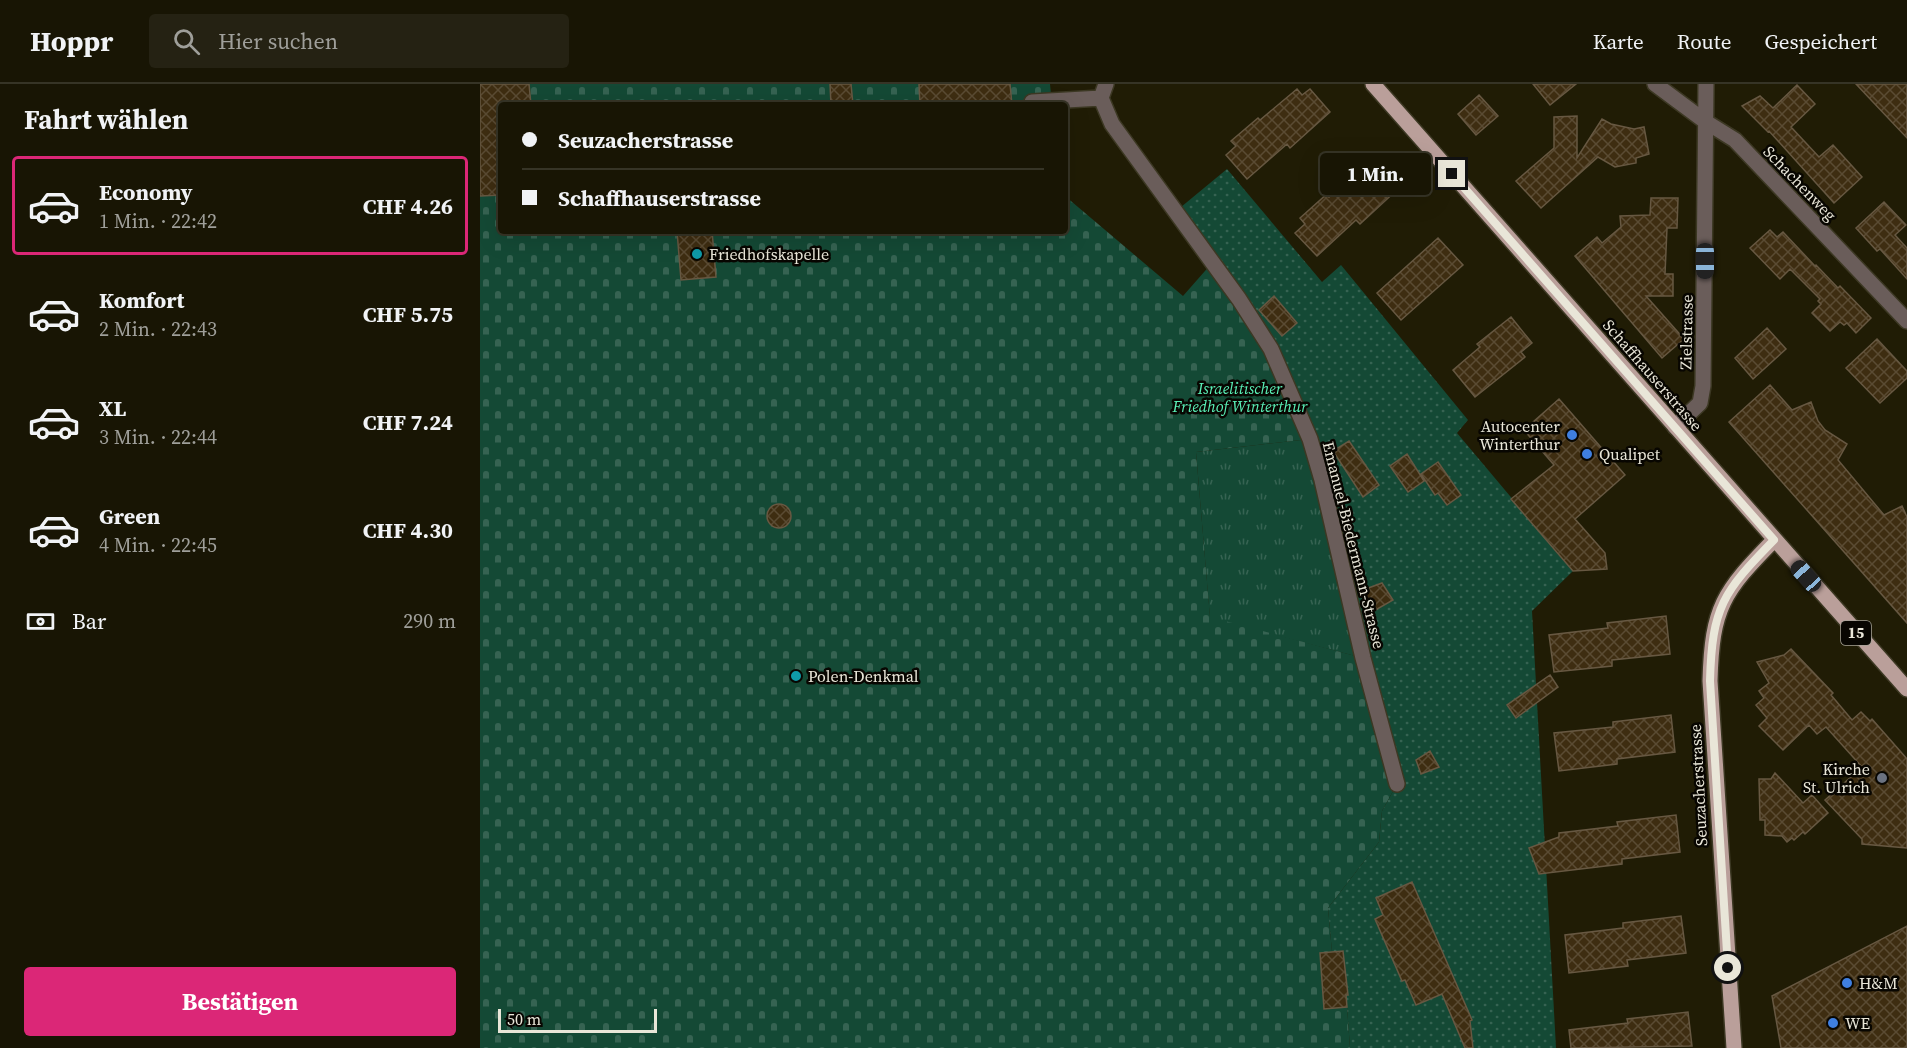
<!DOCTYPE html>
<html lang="de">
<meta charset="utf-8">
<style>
body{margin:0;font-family:"Source Serif 4",serif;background:#252213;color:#f1f3f6;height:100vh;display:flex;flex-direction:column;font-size:22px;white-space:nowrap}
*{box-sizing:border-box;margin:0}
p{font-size:20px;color:#9f9f9a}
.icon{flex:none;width:33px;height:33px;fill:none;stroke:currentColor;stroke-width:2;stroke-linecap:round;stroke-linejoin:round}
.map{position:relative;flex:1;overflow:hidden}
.details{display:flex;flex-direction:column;background:#181504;width:480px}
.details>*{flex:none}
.guide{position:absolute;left:18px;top:18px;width:570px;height:132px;border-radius:6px;box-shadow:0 6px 24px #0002,0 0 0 2px #363426;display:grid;align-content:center;height:132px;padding:0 24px;background:#181504}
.scale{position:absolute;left:18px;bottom:15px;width:159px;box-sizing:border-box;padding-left:6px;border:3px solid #e9e6d8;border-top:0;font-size:16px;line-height:21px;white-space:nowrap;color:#e9e6d8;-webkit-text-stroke:4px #080601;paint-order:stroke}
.end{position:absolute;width:27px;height:27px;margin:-14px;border:8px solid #e9e6d8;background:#111;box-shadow:0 0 0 3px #111}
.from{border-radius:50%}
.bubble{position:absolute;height:42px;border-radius:6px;background:#181504;box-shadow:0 6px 24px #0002,0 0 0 2px #363426;font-size:20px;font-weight:700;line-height:42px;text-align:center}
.car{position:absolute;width:18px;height:36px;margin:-18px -9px;border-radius:8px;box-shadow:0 0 4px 2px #0007;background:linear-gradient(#222 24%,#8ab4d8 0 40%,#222 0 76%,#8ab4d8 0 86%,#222 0)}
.guide b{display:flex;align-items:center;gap:21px;height:57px;font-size:22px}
.guide b+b{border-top:2px solid #363426}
.guide i{width:15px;height:15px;background:#f1f3f6}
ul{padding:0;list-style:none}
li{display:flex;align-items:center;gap:18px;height:99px;margin:0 12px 9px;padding:0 12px;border:3px solid transparent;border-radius:6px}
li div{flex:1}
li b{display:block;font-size:22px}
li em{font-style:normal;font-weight:700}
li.active{border-color:#db2777}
li>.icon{width:54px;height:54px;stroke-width:1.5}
h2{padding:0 24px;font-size:27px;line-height:72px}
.pay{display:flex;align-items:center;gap:15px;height:66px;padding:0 24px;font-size:22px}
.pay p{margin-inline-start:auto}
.primary-button{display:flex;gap:12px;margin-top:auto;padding:12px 24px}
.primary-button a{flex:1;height:69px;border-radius:6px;background:#db2777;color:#fff;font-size:24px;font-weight:700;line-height:69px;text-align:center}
header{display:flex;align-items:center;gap:36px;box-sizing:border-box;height:84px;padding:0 30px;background:#181504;border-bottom:2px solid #363426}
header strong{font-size:28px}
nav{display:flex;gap:33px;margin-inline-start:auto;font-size:21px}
.search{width:420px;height:54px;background:#252213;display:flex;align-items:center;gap:15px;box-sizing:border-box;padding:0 21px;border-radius:6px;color:#9f9f9a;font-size:22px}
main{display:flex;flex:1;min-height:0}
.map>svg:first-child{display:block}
.grass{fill:url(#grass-tufts)}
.cemetery{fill:url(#cemetery-stones)}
.garden{fill:url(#garden-dots)}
.building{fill:url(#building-cross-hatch);stroke:#675842;stroke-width:1.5}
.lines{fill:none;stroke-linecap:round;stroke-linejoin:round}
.minor-casing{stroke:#3c3823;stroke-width:18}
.major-casing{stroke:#3c3823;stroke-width:18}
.minor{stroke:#6a5d5a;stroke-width:15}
.major{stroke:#ba9f9a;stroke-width:15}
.route{stroke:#e9e6d8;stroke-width:8}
.culture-dot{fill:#0f9aa8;stroke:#080601;stroke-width:2}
.shop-dot{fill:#3f7fe0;stroke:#080601;stroke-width:2}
.worship-dot{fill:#6b7280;stroke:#080601;stroke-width:2}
.labels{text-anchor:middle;stroke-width:5;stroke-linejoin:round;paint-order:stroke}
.shield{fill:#080601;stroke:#a6a398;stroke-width:1.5}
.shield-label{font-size:15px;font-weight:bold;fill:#e9e6d8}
.street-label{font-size:16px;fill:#e9e6d8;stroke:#080601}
.poi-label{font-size:16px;fill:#e9e6d8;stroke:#080601;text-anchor:start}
.park-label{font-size:16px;font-style:italic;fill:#5af0b7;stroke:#080601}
</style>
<header>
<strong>Hoppr</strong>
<div class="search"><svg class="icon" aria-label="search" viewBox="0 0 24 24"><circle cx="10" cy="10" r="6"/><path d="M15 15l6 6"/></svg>Hier suchen</div>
<nav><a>Karte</a><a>Route</a><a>Gespeichert</a></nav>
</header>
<main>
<section class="details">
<h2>Fahrt wählen</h2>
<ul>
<li class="active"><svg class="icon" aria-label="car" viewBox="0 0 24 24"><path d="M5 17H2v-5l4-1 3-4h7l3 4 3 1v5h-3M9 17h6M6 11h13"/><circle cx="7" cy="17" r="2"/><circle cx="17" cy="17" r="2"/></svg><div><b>Economy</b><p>1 Min. · 22:42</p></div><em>CHF 4.26</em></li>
<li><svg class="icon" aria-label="car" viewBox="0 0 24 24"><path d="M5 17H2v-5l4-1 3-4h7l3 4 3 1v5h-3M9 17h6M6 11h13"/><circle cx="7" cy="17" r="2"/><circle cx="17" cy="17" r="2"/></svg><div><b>Komfort</b><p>2 Min. · 22:43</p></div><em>CHF 5.75</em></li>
<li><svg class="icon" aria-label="car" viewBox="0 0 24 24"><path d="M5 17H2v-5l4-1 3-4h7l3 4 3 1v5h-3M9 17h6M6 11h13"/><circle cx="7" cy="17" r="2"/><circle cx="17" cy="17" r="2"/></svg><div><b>XL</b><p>3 Min. · 22:44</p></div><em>CHF 7.24</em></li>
<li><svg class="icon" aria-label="car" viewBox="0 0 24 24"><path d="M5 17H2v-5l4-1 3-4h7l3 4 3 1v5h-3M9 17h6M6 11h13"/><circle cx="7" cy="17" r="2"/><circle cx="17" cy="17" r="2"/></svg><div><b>Green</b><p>4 Min. · 22:45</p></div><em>CHF 4.30</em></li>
</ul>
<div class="pay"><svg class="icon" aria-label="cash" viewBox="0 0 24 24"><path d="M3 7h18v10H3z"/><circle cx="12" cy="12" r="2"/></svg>Bar<p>290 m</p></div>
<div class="primary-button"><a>Bestätigen</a></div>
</section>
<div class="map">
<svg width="1427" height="964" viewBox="0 0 1427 964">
<defs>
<pattern id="grass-tufts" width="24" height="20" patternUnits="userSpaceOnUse" patternTransform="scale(1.5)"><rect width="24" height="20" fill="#144935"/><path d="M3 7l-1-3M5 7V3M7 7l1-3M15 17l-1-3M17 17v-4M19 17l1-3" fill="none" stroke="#366352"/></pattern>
<pattern id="cemetery-stones" width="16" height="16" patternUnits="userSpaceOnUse" patternTransform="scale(1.5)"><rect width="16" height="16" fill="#144935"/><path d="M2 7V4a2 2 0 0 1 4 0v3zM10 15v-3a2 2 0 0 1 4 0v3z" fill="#366352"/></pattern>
<pattern id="garden-dots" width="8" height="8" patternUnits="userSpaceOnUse" patternTransform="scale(1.5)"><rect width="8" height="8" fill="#144935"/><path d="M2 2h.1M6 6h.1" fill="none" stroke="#366352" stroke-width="1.8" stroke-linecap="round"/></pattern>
<pattern id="building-cross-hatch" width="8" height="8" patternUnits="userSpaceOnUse" patternTransform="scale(1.5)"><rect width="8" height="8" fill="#3e2d11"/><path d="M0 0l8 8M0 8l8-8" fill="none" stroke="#5a4b33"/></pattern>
</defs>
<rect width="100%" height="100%" fill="#201c05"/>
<path class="grass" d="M830,355L883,574L730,534L716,368Z"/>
<path class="cemetery" d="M0,0H570L572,21H21V147H585V112L703,212L732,179L759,215L830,355L716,368L730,533L883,574L917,700L902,727L899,758L848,824L852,868L863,867L870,964H0Z"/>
<path class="garden" d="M747,85L842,198L861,181L988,336L977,349L1093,487L1052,527L1076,964H870L863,867L852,868L848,824L899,758L902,727L917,700L842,396L791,265L695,128Z"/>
<path class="building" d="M0,0H49L51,21H21V111L0,112Z
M350,0H371L373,21H351Z
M439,0H530L532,21H440Z
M1053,0H1096L1070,21Z
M1376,0H1427V54L1392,17Z
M1317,1L1335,20L1311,43L1339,73L1353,61L1382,93L1354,119L1289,47L1288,48L1262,22L1280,12L1293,24Z
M817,5L822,11L830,5L850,28L810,64L807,60L767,95L746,71L756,62L751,57L778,34L780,36Z
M999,11L1018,32L996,51L978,30Z
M1097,32V74L1122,35L1131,40L1154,45L1164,43L1169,70L1156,74V79L1135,83L1118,73L1061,124L1036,97L1074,64V33Z
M883,81L890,88L898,81L919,104L880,140L876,136L837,172L815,149L825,140L820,134L847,110L849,113Z
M1171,114H1198L1197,144H1187L1185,190H1193V212H1166L1204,255L1182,274L1095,172L1117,153L1122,159L1141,143L1140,132L1170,131Z
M1404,118L1426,141L1415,151L1427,164V195L1400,165L1397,167L1376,144Z
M1290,146L1297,153L1303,148L1335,182L1336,181L1358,204L1360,202L1391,234L1376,249L1367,239L1364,241L1360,238L1350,247L1332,229L1341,220L1338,217L1340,215L1310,185L1300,195L1270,164Z
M197,147H232L236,193L201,196Z
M958,154L983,181L921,236L897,209Z
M794,212L817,239L802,252L779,226Z
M1031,233L1052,259L1041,268L1045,273L995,313L973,286L1000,263L997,260Z
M1287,244L1306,265L1273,295L1255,274Z
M1397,255L1427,287V294L1400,319L1366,284Z
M1290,301L1312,326L1331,318L1338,337L1345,346L1367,360L1358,376L1404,431L1422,422L1427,433V539L1249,338Z
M1079,315L1145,391L1095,435L1125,469L1127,485L1093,487L1031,415L1074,381L1044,346Z
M869,357L899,401L883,413L853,367Z
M927,370L944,397L928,408L910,382Z
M958,378L981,411L967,421L958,409L955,411L941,390Z
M287 432a12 12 0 1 1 24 0a12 12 0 1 1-24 0Z
M902,499L913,516L892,528L883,506Z
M1186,532L1190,570L1132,576V582L1074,588L1069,551L1128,544L1127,539Z
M1311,565L1353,609L1351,611L1372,636L1381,628L1390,637L1392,635L1427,675V764L1382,760V755L1345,716L1382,683L1346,643L1337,650L1329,641L1303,666L1279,642L1287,634L1276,621L1284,614L1279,607L1289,599L1277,578L1304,571Z
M1070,591L1078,603L1036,634L1027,621Z
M1191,631L1195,668L1137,675V680L1079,687L1074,649L1133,643V638Z
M950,667L959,683L941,690L936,676Z
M1295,689L1323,719L1332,711L1348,729L1325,750L1323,748L1314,756L1312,754L1307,758L1302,752L1285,751V736H1280L1279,695H1291Z
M1196,731L1200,768L1142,775V780L1059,790L1049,764L1079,753V749L1138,742L1137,738Z
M932,798L992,936L990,937L993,964H985L962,910L936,921L925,896L922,897L895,835L903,831L896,814Z
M1201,832L1206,869L1147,876L1148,882L1089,889L1085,851L1143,844V839Z
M1427,842V964H1301L1292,912Z
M863,867L868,911H866L867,923L844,925L840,869Z
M1208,928L1212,962L1091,964L1089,946L1148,939L1147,935Z"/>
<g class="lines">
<g class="minor-casing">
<path id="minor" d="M626,0L621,14L632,40L759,215L791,265L830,355L842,396L883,574L917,700
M1175,0L1226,38L1255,56L1427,237
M552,18L621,14
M1195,343L1220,319L1223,302L1226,0"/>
</g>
<g class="major-casing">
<path id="major" d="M893,0L1427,605
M1254,964L1230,597C1232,523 1243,508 1294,456"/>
</g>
<use href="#minor" class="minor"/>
<use href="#major" class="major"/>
</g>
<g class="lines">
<path class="route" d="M972,90L1294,456C1243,508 1232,523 1230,597L1248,884"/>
</g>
<g class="culture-dot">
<circle cx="217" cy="170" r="6"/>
<circle cx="316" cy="592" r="6"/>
</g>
<g class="shop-dot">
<circle cx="1092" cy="351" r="6"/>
<circle cx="1107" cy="370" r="6"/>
<circle cx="1367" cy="899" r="6"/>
<circle cx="1353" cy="939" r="6"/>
</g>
<circle class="worship-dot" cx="1402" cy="694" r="6"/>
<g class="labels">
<rect class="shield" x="1361" y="537" width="30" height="24" rx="4.5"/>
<g class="shield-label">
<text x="1376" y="554">15</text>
</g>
<g class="street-label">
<text transform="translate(1320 99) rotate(46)" y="6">Schachenweg</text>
<text transform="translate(1206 248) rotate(-89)" y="6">Zielstrasse</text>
<text transform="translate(1173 291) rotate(49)" y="6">Schaffhauserstrasse</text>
<text transform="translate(874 461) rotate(76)" y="6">Emanuel-Biedermann-Strasse</text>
<text transform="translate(1218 701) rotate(-93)" y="6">Seuzacherstrasse</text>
</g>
<g class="poi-label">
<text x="229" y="176">Friedhofskapelle</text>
<text x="1080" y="348" text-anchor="end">Autocenter<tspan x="1080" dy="18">Winterthur</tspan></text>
<text x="1119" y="376">Qualipet</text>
<text x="328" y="598">Polen-Denkmal</text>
<text x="1390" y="691" text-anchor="end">Kirche<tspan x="1390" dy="18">St. Ulrich</tspan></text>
<text x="1379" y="905">H&amp;M</text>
<text x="1365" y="945">WE</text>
</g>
<g class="park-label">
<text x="760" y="310">Israelitischer<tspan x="760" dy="18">Friedhof Winterthur</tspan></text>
</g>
</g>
</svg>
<div class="scale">50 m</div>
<i class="end from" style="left:1248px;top:884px"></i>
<i class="end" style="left:972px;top:90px"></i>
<div class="bubble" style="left:840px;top:69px;width:111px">1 Min.</div>
<i class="car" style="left:1225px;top:177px;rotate:180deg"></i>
<i class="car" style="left:1326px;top:492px;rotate:318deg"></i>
<div class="guide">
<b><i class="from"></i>Seuzacherstrasse</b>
<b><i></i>Schaffhauserstrasse</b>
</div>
</div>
</main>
